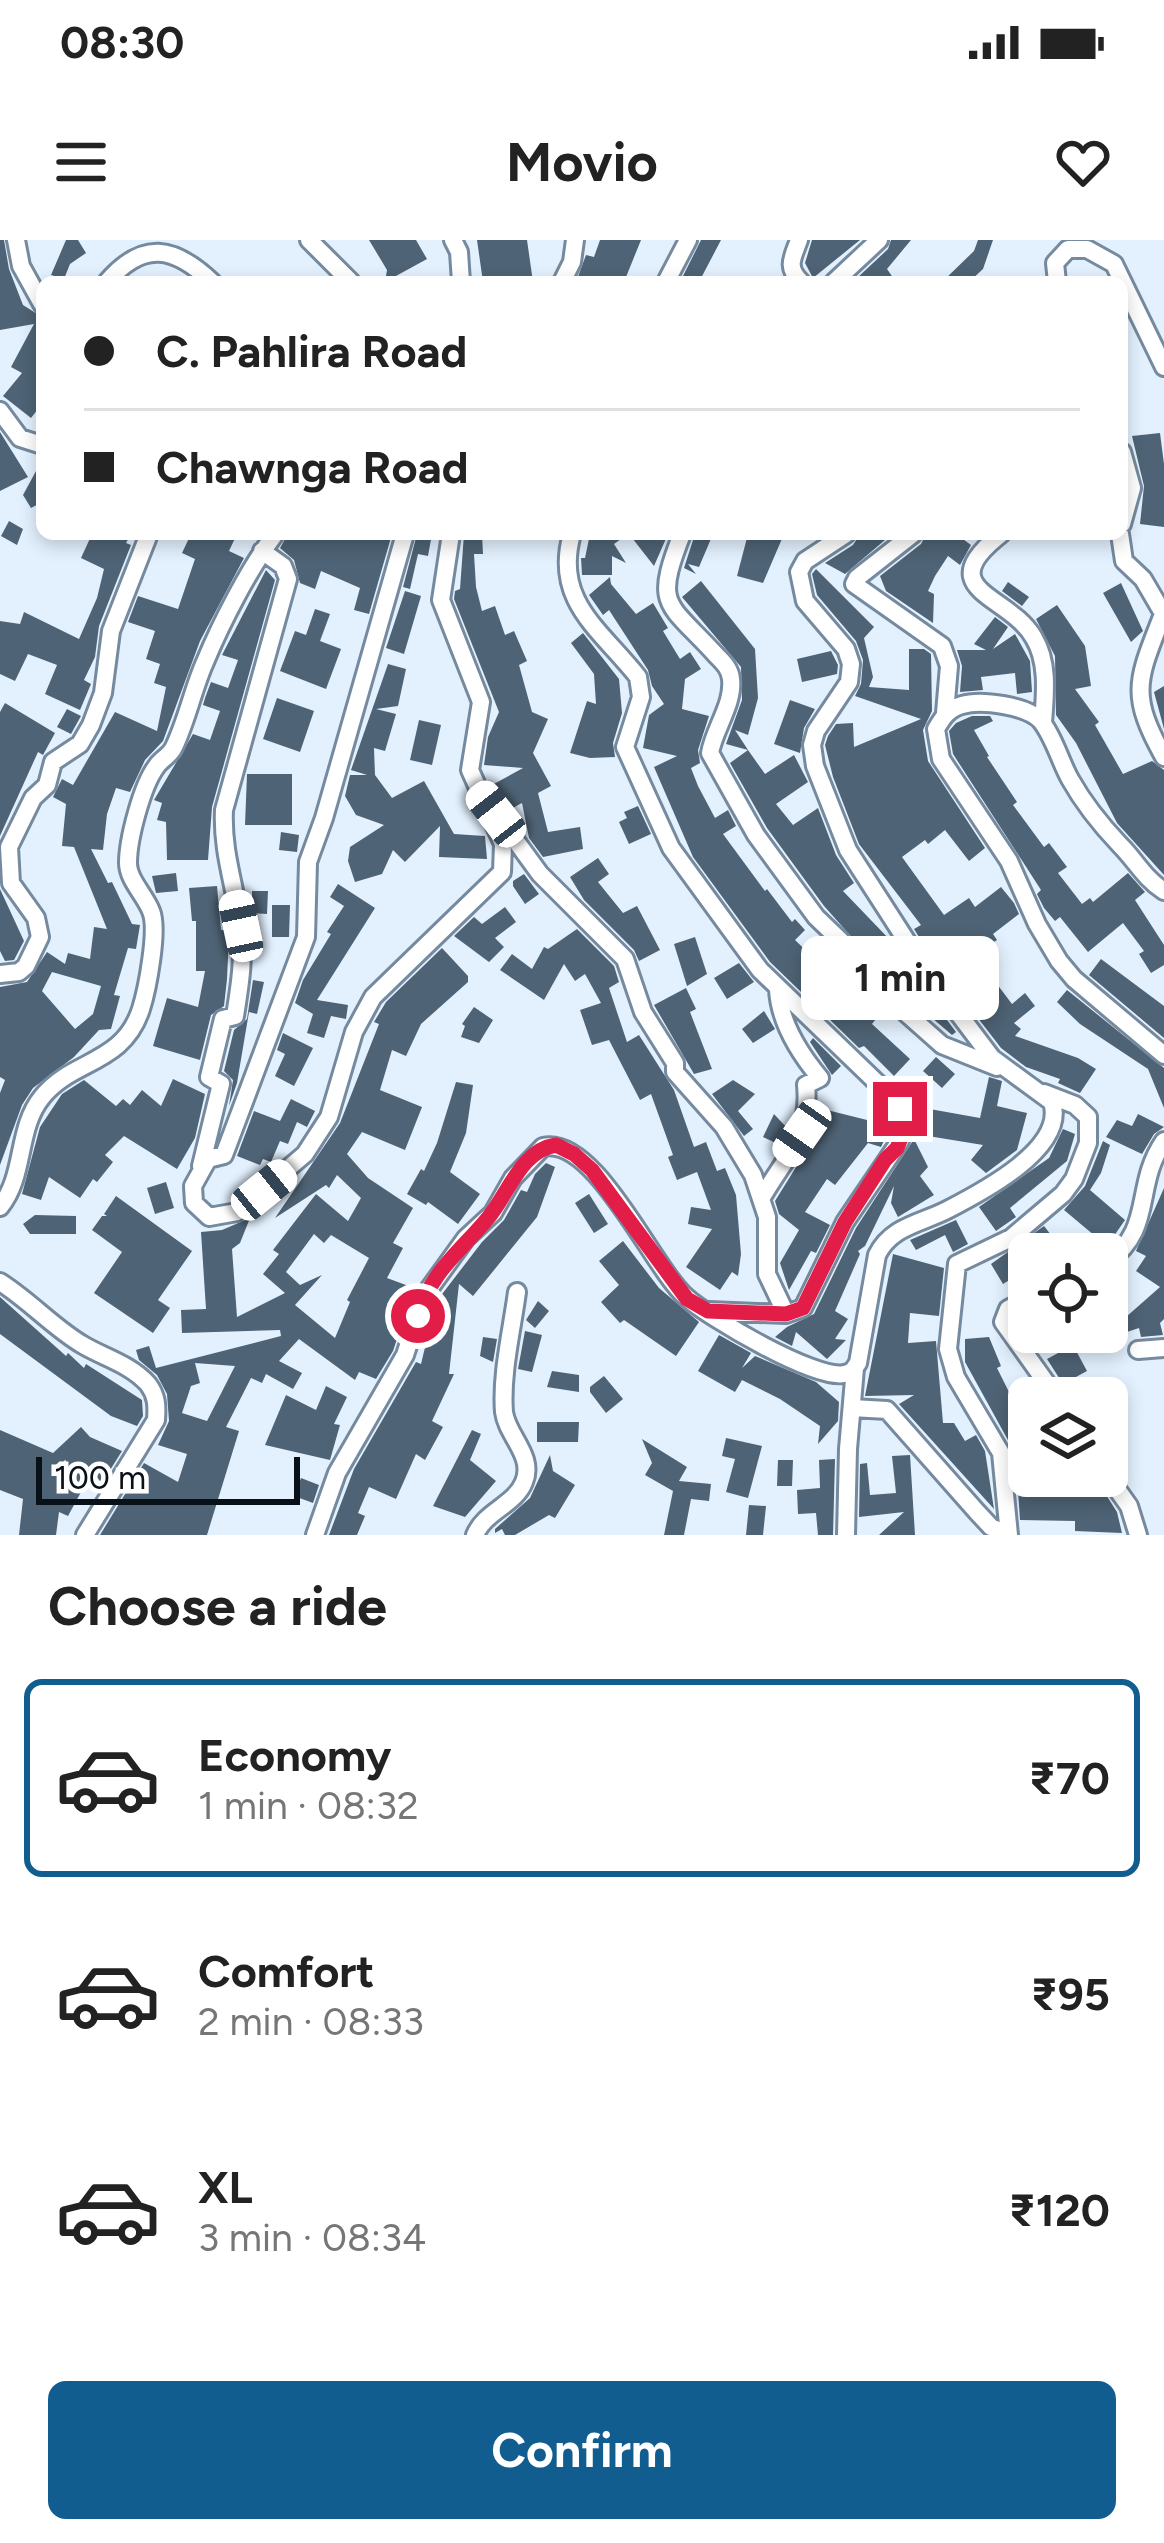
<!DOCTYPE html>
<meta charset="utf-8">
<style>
body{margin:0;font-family:Figtree,sans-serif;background:#f6f6f6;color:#222;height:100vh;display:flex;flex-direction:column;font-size:45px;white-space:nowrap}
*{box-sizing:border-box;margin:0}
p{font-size:39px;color:#767676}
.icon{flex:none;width:66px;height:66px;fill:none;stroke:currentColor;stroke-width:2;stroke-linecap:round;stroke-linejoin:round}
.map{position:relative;height:1295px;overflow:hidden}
.side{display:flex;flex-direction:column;background:#fff;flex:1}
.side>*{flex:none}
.guide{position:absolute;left:36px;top:36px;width:1092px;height:264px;border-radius:18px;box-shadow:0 6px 18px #0003;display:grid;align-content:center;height:264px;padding:0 48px;background:#fff}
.controls{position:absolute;left:1008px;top:993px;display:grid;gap:24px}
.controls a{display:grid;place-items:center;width:120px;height:120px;border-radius:18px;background:#fff;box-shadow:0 6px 18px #0003;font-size:60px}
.scale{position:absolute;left:36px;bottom:30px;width:264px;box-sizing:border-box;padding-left:12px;border:6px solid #091118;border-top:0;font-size:33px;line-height:42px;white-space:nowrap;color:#091118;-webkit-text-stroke:9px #fff;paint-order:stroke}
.end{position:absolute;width:54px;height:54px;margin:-27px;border:15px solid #e11d48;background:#fff;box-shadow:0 0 0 6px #fff}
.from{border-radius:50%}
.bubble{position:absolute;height:84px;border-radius:18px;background:#fff;box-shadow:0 6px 18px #0003;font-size:39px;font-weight:700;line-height:84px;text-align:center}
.car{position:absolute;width:36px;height:72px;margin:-36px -18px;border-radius:15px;box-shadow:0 0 9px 3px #0007;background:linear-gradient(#fff 24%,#345 0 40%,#fff 0 76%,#345 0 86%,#fff 0)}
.guide b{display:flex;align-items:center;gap:42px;height:114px;font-size:45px}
.guide b+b{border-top:3px solid #e0e0e0}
.guide i{width:30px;height:30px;background:#222}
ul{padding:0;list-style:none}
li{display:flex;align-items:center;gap:36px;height:198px;margin:0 24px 18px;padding:0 24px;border:6px solid transparent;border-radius:18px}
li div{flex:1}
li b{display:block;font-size:45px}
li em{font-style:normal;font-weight:700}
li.on{border-color:#125d90}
li>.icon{width:108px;height:108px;stroke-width:1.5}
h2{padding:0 48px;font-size:54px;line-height:144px}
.button{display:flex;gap:24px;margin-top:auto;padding:24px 48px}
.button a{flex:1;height:138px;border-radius:18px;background:#125d90;color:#fff;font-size:48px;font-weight:700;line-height:138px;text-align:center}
.status{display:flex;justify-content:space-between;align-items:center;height:84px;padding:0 60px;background:#fff;direction:ltr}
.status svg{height:33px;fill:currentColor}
header{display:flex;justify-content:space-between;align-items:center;height:156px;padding:0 48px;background:#fff;font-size:54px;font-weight:700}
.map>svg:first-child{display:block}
.building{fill:#4e6375;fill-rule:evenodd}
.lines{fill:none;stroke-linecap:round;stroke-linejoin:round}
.street-casing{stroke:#758a9e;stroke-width:22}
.street{stroke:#fff;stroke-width:16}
.route{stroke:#e11d48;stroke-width:15}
</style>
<div class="status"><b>08:30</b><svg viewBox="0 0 49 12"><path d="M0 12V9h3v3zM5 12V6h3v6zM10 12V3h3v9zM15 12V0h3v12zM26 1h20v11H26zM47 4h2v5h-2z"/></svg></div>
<header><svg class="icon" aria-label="menu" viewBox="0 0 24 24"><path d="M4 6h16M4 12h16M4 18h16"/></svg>Movio<svg class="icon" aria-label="heart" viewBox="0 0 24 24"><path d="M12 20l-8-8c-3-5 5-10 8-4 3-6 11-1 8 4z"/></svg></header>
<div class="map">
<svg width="1164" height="1295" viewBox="0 0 1164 1295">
<rect width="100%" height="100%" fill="#e3f1fe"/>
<path class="building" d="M0,0H4L9,29L23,65L42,77V164L31,178L3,156L22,133L11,127L34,84L0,90Z
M66,0H78L86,13L70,24L64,39L51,35Z
M369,0H416L427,19L385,42L387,30Z
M477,0H527L533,42H483Z
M600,0H641L624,42H576L586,15L594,17Z
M701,0H721L699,42H680Z
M812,0H860L813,38L805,23Z
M891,0H911L887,29L896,42H858L856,39L888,9Z
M978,0H993L983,29L969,42H942L974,11Z
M0,192L28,237L0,251Z
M1160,193L1164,224V287L1140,284L1144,246L1132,196Z
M42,220V262L31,268L23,255Z
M9,281L23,289L17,305L1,296Z
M92,294H131L126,303L131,305L99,386L95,417L84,440L91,444L80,470L45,454L57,425L28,414L15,441L0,434V381L20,384L24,372L79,399L97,358L104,329L81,318Z
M191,294H237L229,311L244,318L200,401L163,501L145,520L130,552L116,548L107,574L103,610L91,609L108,643L112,642L132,684L140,685L136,709L128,708L114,755L120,756L111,789L99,790L74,817L33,848L22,865L0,925V853L5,840L0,837V747L27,742L47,712L65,724L68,713L90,719L94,687L107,689L74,607L62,606L66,564L53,557L62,539L73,545L115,472L157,491L166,447L154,443L160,424L146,419L155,391L128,382L138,356L178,369L195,319L182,313ZM52,732L101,746L93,774L75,789L42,751Z
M288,294H392L369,374L354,370L360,348L321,331L315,349L300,343L294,320L280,308Z
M417,294H432L428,316L418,314L410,349L403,347Z
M464,294H482L483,314H474L476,347L482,371L495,366L505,395L514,391L527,421L519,425L532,472L548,479L533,513L551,546L538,553L548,592L580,587L583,609L543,617L529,598L522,563L509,570L492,545L523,528L484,525L488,497L499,472L454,359L455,351L460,349Z
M590,294H628L614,304L626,323L612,316V335H582L581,318H585Z
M629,294H668L654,326Z
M695,294H713L699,327L688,324L696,334L684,328Z
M748,294H784L763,343L737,336Z
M860,294H892L845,334L825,323L853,305Z
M926,294H956L971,305L960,325L948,316L935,336L928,351L934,354L933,383L886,351L880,336L921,304Z
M816,329L874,387L864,398L873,437L869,447L909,450V409H924L931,414L932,471L923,490L928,521L985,608L969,621L945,590L928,604L925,600L902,617L944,675L969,658L975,667L1001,647L1014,663L1019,674L993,694L997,700L975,715L1012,764L1025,753L1035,766L1014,783L1021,789L1015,796L1078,818L1096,829L1080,853L1058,843L1060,839L1026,827L1001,808L934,721L914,689L921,685L859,604L833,537L825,505L828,496L836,484L853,483L854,507L921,479L855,456L861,444L863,420L856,401L817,355L812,334Z
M266,330L275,340L212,567L208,620H167L166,582L157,580L162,563L154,560L193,494L210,500L220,471L203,465L205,458L211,442L228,448L238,420L222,415Z
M610,337L611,344L636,374L653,363L668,388L663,391L680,419L690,412L701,429L685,439L682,469L709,476L698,510L700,523L691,528L698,546L715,578L728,570L736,586L723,594L765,651L767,649L792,682L795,679L805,690L795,700L820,724L808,737L835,766L853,745L833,724L839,718L883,770L872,784L910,819L894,836L864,806L859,808L770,722L693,617L654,527L677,516L643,508L649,475L664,464L652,446L648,430L609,370L603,375L589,355Z
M701,341L755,409L758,458L748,495L735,490L748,510L726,504L742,460L741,427L682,357Z
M1008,342L1029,357L1022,366L1002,351Z
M1121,343L1143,391L1131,402L1103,353Z
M405,351L421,356L404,414L386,408Z
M1057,365L1085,406L1091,446L1075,449L1099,482L1095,485L1123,534L1152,521L1164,530V635L1117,583L1076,503L1056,475L1055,416L1036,379Z
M315,369L330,374L320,401L341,409L326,449L280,431L295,391L306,395Z
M995,377L1008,387L993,409L1015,394L1030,421L1032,452L1017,454L1015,433L981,437L983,450L960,452L962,426L957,410H986L974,404Z
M583,393L619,439L622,473L613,503L615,517L590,518L570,513L587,461L596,464L594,434L571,403Z
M831,411L838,425L837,434L802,442L797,419Z
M388,424L406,429L398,466L376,469L396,474L385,511L374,508L375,535L392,558L424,541L454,594L485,596L487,619L439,617L440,586L405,622L393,610L382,634L355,642L348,621L350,607L384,585L356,575L345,556L350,535H367L351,530Z
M1164,446V489L1154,452Z
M277,458L314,471L300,512L263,499Z
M790,460L815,469L804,488L800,513L774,504Z
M5,463L55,493L43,515L38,512L0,596V472Z
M67,469L81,476L71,494L57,487Z
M972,476H990L993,481L974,490L989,516L987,517L1017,562L1013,565L1044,607L1049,603L1067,627L1058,633L1082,664L1090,658L1093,662L1128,633L1145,652L1135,660L1164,705V725L1151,733L1139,714L1144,711L1123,683L1088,712L1060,677L1055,681L1044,668L1037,654L1041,650L953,514L949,491L956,483Z
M419,480L441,485L432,525L410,520Z
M748,510L765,534L794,515L808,542L776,564L793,585L818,568L836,615L854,643L843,651L891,701L904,720L899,724L921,745L956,792L952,795L898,749L824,666L767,588L730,523Z
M247,534H292V585H245Z
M638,566L651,594L629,604L619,582L627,578L624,572Z
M281,592L299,595L297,612L279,610Z
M598,618L609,634L598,642L623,673L637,666L660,710L639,721L634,710L584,660L570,637Z
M176,633L178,651L156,653L152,636Z
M524,634L539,654L525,664L513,646V641Z
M338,644L375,668L317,760L348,765L346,779L331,776L324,798L307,793L313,774L295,763L303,740L331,694L327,692L344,666L330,657Z
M217,646L221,690H228L229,695L227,739L224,766L211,775L200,820L153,806L167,758L198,767L205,731H196V681H192L189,648Z
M0,649L24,701L14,720L5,721L0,711Z
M252,651H268L267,674L252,673Z
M272,665H290L289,697H272Z
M505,667L516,682L495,698L504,707L489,722L454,696L474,677L482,684Z
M577,689L614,726L619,742L609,748L627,802L639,795L674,850L694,907L706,902L717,931L725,928L736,955L741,1014L738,1036L732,1032L720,1050L686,1027L712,989L688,984L691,967L711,970L697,932L677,940L668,917L673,915L651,854L640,860L609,800L592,805L580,770L601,763L585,734L575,741L564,724L544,760L500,730L512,714L532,729L544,707L548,709Z
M695,697L707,734L687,746L674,704Z
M442,708L468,736V742L421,784L406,816L392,810L380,850L422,867L405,910L362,892L347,914L368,938L413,968L393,1003L403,1008L387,1038L414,1048L393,1111L376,1139L359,1132L355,1140L299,1099L279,1121L302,1133L293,1149L266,1134L262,1143L251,1138L226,1187L239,1191L207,1295H100L144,1223L178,1242L187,1214L158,1205L169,1181L167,1154L157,1135L139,1120L136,1110L149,1106L156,1128L281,1096L280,1090L182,1093L181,1070L206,1069L201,992L222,990L250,978L240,1003L232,1009L237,1077L285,1053L263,1034L279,1014L273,1010L316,954L348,981L361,958L337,935L329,948L326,945L275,978L340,883L379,784L374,782L386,762ZM314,994L324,1003L331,995L369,1018L347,1060L350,1062L335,1098L295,1065L322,1035L300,1045L286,1032ZM195,1123L235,1126L207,1181L182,1173L191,1146L200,1143Z
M1101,719L1164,766V798L1089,735Z
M739,723L754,742L727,759L714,738Z
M253,740L264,742L257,774L249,772L237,843L229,866L233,840L224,831L234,790L247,779Z
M686,748L696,769L690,772L712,829L694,834L654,765Z
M1067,750L1164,828V868L1148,829L1080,784L1057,762Z
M474,767L493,780L479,803L461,797L465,786L462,784Z
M764,771L775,789L753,803L742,789Z
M283,793L313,808L294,846L275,836L285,814L277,810Z
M813,798L841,826L832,835L810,802Z
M936,817L955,834L942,848L923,831Z
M989,837L1002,841L997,866L1027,873L1017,910L986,933L971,920L983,905L928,896L925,891L915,894L916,882L907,856L909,852L933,859L924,868L980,878Z
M173,839L205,854L195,898L177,929L124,896L105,915L113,922L97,942L93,939L80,958L49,937L41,960L22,954L40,887L62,854L84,840L116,866L123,859L130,865L142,850L161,866Z
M733,840L755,854L738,871L753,889L744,896L712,854Z
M456,842L473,845L466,893L450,932L480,954L458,984L428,962L426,965L407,954L421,929L424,931L437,903Z
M291,859L315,871L307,887L297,882L288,904L280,901L271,922L263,919L260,925L237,916L254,871L280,881Z
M819,868L891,886L881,907L868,903L835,945L827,939L805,972L830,985L816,1013L811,1011L789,1050L780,1023L799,990L779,974L775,961L806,911Z
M774,874L788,889L780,905L763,897Z
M1138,874L1164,887L1154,894L1142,914L1106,897L1117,880L1132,886Z
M1063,889L1075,894L1067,921L1010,968L1016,977L996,991L979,967L1049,918Z
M914,899L928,927L920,936L934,955L898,977L891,963L894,946L865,1006L858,1011L860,1014L835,1071L848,1079L835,1099L846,1100L827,1119L796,1092L792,1106L775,1097L787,1087L814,1074L856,988Z
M1103,901L1110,905L1101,933L1090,950L1125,980L1107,1006L1064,970L1085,946Z
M546,923L555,927L537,977L473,1056L459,1044L449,1134H454L432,1181L443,1187L425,1220L416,1214L396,1259L369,1247L358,1273L365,1276L357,1295H329L354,1229L416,1122L421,1124L436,1062L482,1002L504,980L521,950L527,952L535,934Z
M166,942L174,968L155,974L147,948Z
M1164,948V1079L1160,1083L1163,1095L1141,1097L1139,1088L1115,1096L1110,1082L1126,1077L1160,1047L1136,1031L1146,1016L1136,1011Z
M589,954L608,984L594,993L575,963Z
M116,956L192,1011L158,1060L170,1068L153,1093L94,1053L122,1012L92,990L102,976H107L104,974Z
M35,975L76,976V994H30L23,984Z
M956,980L968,1004L953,1012L945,995L916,1010L910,1000Z
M1044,986L1066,1014H1029V1028L1003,1044L991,1024Z
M623,1001L659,1048L699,1082L676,1116L624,1080L620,1083L601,1062L619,1045L599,1021Z
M893,1014L944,1028L939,1076L910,1073L908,1103L936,1101L943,1183H954L965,1201L976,1195L985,1211L994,1269L899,1164L914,1155L865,1156Z
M0,1057L66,1116L68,1113L84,1128L86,1124L142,1160L143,1176L137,1186L111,1176L0,1094Z
M538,1061L549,1071L535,1088L526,1080Z
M525,1091L542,1095L532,1132L518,1129Z
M719,1095L751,1113L742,1128L755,1116L816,1142L839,1162L838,1181L818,1204L820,1186L780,1159L742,1140L735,1152L698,1131Z
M483,1097L497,1099L493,1122L480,1116Z
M989,1097L1001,1126L997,1128L1021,1176L1029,1172V1201L1019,1220L965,1122V1099Z
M1073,1105L1087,1131L1063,1144L1047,1119Z
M552,1131L579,1135V1152L547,1147Z
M604,1136L623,1159L606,1173L590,1152V1147Z
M326,1146L347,1157L334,1184L340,1185L330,1220L265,1205L286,1155L316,1170Z
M537,1182H579L578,1202H537Z
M81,1187L90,1197L122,1211L102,1243L92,1232L68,1276L59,1272L56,1295H19L23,1259L0,1250V1190L53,1213Z
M472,1190L481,1194L470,1220L496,1241L465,1277L433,1266Z
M726,1198L762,1206L748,1258L726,1252L735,1219L722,1216Z
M642,1199L687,1227L679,1241L711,1244L709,1261L691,1259L684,1295H664L673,1251L645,1235L652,1223Z
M550,1215L553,1231L575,1245L555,1278L549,1275L515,1295H505L502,1289L495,1293V1289L530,1258Z
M910,1215L915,1295H879L904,1272L859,1277L860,1224L867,1223L870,1255L896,1253L892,1216Z
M835,1219L833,1295H818L816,1273L798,1274L797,1250L820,1248L819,1220Z
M778,1220H793L792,1246H777Z
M1074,1236H1094L1117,1272L1122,1293L1075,1291V1281L1020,1280L1017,1237Z
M301,1238L319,1245L313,1263L294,1256Z
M749,1265L766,1266L763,1295H746Z"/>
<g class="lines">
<g class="street-casing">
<path id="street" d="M16,0L21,26L42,64
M309,0L351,42
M453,0L459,12L461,42
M799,0C792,19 786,27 801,42
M107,42C143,0 174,6 212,42
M562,42L572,22L575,0
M666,42L688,0
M834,42L879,0
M1057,42L1055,23L1068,9H1087L1114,24L1164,127
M0,171L20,198L42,205
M1122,212L1132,248L1122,284
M405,294L324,578L308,622L306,697L224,915L208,919L193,946L194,963L209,977L237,972L305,914L329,877L354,792L373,757L502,632L503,604L470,530L481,462L441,360L451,294
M572,294C553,361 600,389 638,437L641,457L625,507L671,608L760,730L896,861L904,886L900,901L845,982L803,1068L786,1074L709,1071
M682,294C653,368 667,361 717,416C724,423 730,429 731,439C734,464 714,489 710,513L756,595L816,677L841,701L889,758L942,805L997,827
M913,294L857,338L854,344L942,406L949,426L945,473
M1001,294C929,351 1009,354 1034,398C1049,423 1045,455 1043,483
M1120,294L1124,321L1143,339L1164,375
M1163,374C1138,439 1128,453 1164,517
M497,575L540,634L625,719L643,772L675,823V832L724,887L753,935L767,977V1034L786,1074
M1164,651C1144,638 1136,621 1120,605C1100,584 1084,564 1070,539C1060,521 1054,497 1041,481C1028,466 981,459 962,465C948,469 943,477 936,489L941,519L1009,621L1037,684L1059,721L1074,739L1164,815
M0,734L19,732L26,726L40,697L36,678L11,643L9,607L33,558L47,545L53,522L80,504L91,485L103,453L111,391L149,294
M201,926L221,844L209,837L223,779L235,776C240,745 245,713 240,682C234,643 222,610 224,570L288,339L283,326L262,311
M761,959C785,917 811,896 806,845L820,838C800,814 780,782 778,750
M0,967C26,935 16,889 42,857C72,819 123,825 141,769C147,750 159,689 151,671C145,655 128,640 128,623C128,599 142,546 156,527C161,519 170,516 174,507C187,480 193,449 205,422C222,381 249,329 275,294
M1107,1022C1155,989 1133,946 1164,901
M0,1042C30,1061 55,1089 83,1105C105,1118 130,1124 148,1144C157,1156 157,1166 156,1180L85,1295
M1029,1058L1008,1069L1003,1082L1057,1158
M1138,1110L1164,1108
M852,1168L887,1170L977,1272L991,1287L1008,1295
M1107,1235L1129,1266L1138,1295
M315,1295L337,1233L405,1115L424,1056L466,998L493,973L513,938L543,907C595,895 652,1027 686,1057C708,1077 815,1140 844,1134C853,1132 853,1130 858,1123L877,1015C891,986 922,983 947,970C982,952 1067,908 1052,862L992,818L924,728L848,610L815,526L812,505L816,491L849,442L851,424L846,409L805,361L799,332L805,321L846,294
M475,1295C485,1271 515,1265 524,1242C535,1216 507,1196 504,1172C501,1134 512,1090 517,1052
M846,1295L848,1209L855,1128
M1009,1295L1001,1213L956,1137L948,1109L957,1024L1011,998L1063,954L1074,939L1088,903V877L1075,865L1044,853"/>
</g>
<use href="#street" class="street"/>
</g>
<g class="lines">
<path class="route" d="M418,1076C430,1032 462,1010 488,978C509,953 521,910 556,905L574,914L592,930L687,1059L708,1071L786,1074L803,1068L845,982L885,920L897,908L903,893L900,869"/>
</g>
</svg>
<div class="controls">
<a><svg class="icon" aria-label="locate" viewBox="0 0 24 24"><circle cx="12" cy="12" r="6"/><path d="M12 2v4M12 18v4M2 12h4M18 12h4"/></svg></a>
<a><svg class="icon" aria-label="layers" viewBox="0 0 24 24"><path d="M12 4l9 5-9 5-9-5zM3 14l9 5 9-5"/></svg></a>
</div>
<div class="scale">100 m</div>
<i class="end from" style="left:418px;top:1076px"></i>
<i class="end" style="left:900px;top:869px"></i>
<div class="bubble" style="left:801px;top:696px;width:198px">1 min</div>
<i class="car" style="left:496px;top:574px;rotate:322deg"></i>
<i class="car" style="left:241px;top:686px;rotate:348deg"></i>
<i class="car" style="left:802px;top:893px;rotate:215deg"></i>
<i class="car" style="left:264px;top:950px;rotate:51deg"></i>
<div class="guide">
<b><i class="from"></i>C. Pahlira Road</b>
<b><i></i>Chawnga Road</b>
</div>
</div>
<section class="side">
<h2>Choose a ride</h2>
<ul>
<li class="on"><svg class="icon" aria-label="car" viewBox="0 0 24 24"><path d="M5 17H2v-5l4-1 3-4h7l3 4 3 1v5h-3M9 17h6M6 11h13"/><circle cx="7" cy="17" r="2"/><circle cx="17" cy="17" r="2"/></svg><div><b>Economy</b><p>1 min · 08:32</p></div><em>₹70</em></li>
<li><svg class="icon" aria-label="car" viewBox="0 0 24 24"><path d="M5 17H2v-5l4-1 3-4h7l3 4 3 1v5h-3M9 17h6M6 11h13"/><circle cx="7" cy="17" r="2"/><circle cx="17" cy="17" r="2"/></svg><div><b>Comfort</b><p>2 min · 08:33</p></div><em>₹95</em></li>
<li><svg class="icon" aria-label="car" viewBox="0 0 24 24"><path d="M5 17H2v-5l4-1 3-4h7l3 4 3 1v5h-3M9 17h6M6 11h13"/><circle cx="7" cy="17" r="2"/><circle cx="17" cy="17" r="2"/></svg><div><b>XL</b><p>3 min · 08:34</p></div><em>₹120</em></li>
</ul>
<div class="button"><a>Confirm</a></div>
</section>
